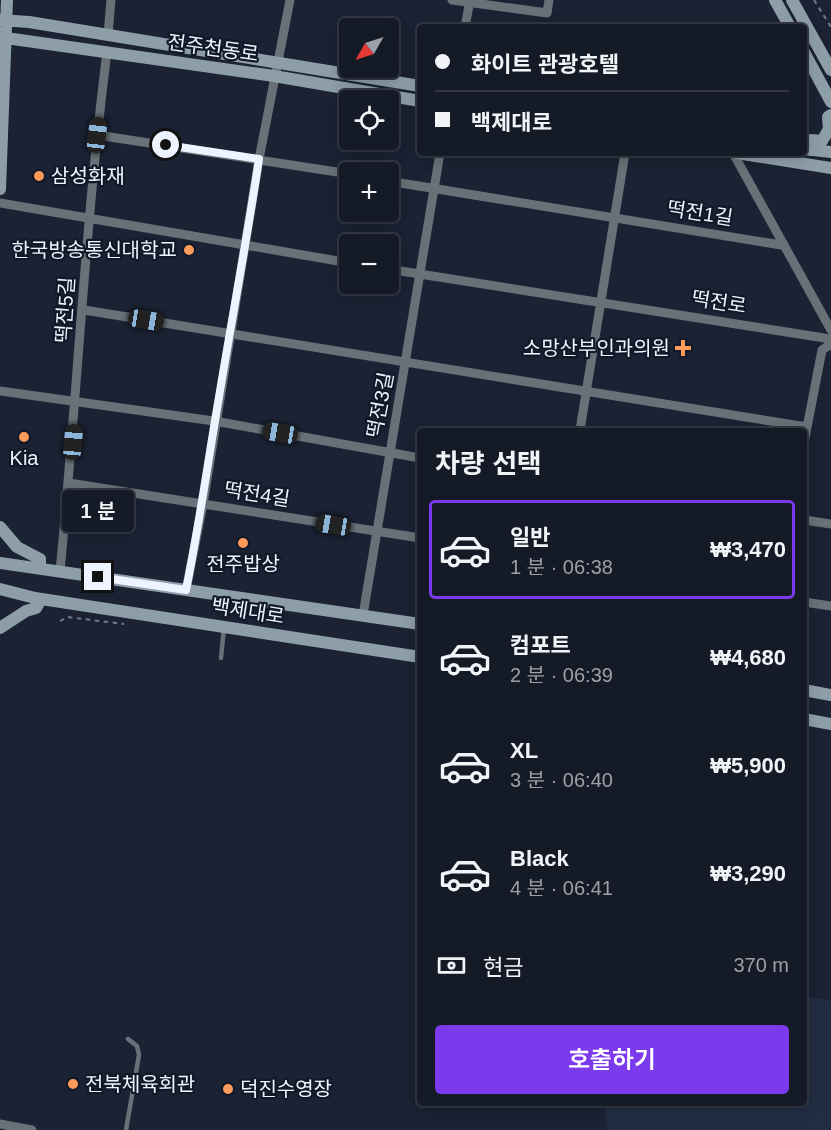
<!DOCTYPE html>
<html lang="ko">
<meta charset="utf-8">
<style>
body{margin:0;font-family:Arial,"Noto Sans KR",sans-serif;background:#1d232e;color:#f1f3f6;height:100vh;display:flex;flex-direction:column;font-size:22px;white-space:nowrap}
*{box-sizing:border-box;margin:0}
p{font-size:20px;color:#9da1a7}
.icon{flex:none;width:33px;height:33px;fill:none;stroke:currentColor;stroke-width:2;stroke-linecap:round;stroke-linejoin:round}
.map{position:relative;flex:1;overflow:hidden}
.panel{position:absolute;left:417px;top:428px;width:390px;height:678px;display:flex;flex-direction:column;background:#141a26;border-radius:6px;box-shadow:0 3px 15px #0003,0 0 0 2px #333843}
.panel>*{flex:none}
.top-card{position:absolute;left:417px;top:24px;width:390px;height:132px;border-radius:6px;box-shadow:0 3px 15px #0003,0 0 0 2px #333843;display:grid;align-content:center;height:132px;padding:0 18px;background:#141a26}
.needle{width:39px;rotate:231deg}
.fabs{position:absolute;left:339px;top:18px;display:grid;gap:12px}
.fabs a{display:grid;place-items:center;width:60px;height:60px;border-radius:6px;background:#141a26;box-shadow:0 3px 15px #0003,0 0 0 2px #333843;font-size:30px}
.end{position:absolute;width:27px;height:27px;margin:-14px;border:8px solid #edf3ff;background:#111;box-shadow:0 0 0 3px #111}
.from{border-radius:50%}
.bubble{position:absolute;height:42px;border-radius:6px;background:#141a26;box-shadow:0 3px 15px #0003,0 0 0 2px #333843;font-size:20px;font-weight:600;line-height:42px;text-align:center}
.car{position:absolute;width:18px;height:36px;margin:-18px -9px;border-radius:8px;box-shadow:0 0 4px 2px #0007;background:linear-gradient(#222 24%,#8ab4d8 0 40%,#222 0 76%,#8ab4d8 0 86%,#222 0)}
.top-card b{display:flex;align-items:center;gap:21px;height:57px;font-size:22px}
.top-card b+b{border-top:2px solid #333843}
.top-card i{width:15px;height:15px;background:#f1f3f6}
ul{padding:0;list-style:none}
li{display:flex;align-items:center;gap:18px;height:99px;margin:0 12px 9px;padding:0 6px;border:3px solid transparent;border-radius:6px}
li div{flex:1}
li b{display:block;font-size:22px}
li em{font-style:normal;font-weight:600}
li.on{border-color:#7c3aed}
li>.icon{width:54px;height:54px;stroke-width:1.5}
h2{padding:0 18px;font-size:27px;line-height:72px}
.pay{display:flex;align-items:center;gap:15px;height:66px;padding:0 18px;font-size:22px}
.pay p{margin-inline-start:auto}
.button{display:flex;gap:12px;margin-top:auto;padding:12px 18px}
.button a{flex:1;height:69px;border-radius:6px;background:#7c3aed;color:#fff;font-size:24px;font-weight:600;line-height:69px;text-align:center}
.map>svg:first-child{display:block}
.built{fill:#222d43}
.lines{fill:none;stroke-linecap:round;stroke-linejoin:round}
.path{stroke:#747b8a;stroke-width:2;stroke-dasharray:4.5 4.5;stroke-linecap:butt}
.lane{stroke:#677177;stroke-width:4.5}
.street{stroke:#677177;stroke-width:9}
.secondary{stroke:#8e9ea7;stroke-width:12}
.route{stroke:#edf3ff;stroke-width:8}
.poi-dot{fill:#ff9b5a;stroke:#111929;stroke-width:2}
.labels{text-anchor:middle;stroke-width:4.5;stroke-linejoin:round;paint-order:stroke}
.street-label{font-size:20px;fill:#edf3ff;stroke:#111929}
.poi-label{font-size:20px;fill:#edf3ff;stroke:#111929;text-anchor:start}
</style>
<div class="map">
<svg width="831" height="1130" viewBox="0 0 831 1130">
<rect width="100%" height="100%" fill="#1a2233"/>
<path class="built" d="M804,996L831,1001V1130H608L604,1103L804,1102Z"/>
<g class="lines">
<path class="path" d="M814,0L831,27
M60,621L67,617L124,624"/>
<path class="lane" d="M221,658L224,628
M126,1130L139,1055L137,1046L128,1039"/>
<path class="street" d="M452,0L547,13L549,0
M465,27L470,0
M108,35L111,0
M97,135L350,174
M733,153L831,330
M388,181L781,245
M0,203L350,263
M388,269L831,339
M84,310L807,427
M0,391L214,421L420,458
M580,430L625,153
M804,443L822,350L831,344
M69,483L420,538
M804,520L831,524
M60,571C77,398 85,224 107,52
M186,590L203,504L259,159L290,0
M804,602L831,606
M363,615L440,153
M0,1124L32,1130"/>
<path class="secondary" d="M775,0L790,27
M792,0L831,70
M0,20L29,22L420,86
M0,34L6,38L274,76L420,101
M804,52L831,102
M804,149L831,152
M810,150L811,140L822,141L829,129L828,117L831,115
M737,153L831,168
M0,189L7,0
M0,527L17,547L40,559V569
M0,563L420,624
M0,589L35,598L420,657
M0,628L26,611L36,608L41,599
M804,690L831,695
M804,719L831,724"/>
</g>
<g class="lines">
<path class="route" d="M98,577L186,590C199,526 208,461 219,397C232,318 247,239 259,159L166,145"/>
</g>
<g class="poi-dot">
<circle cx="39" cy="176" r="6"/>
<circle cx="189" cy="250" r="6"/>
<path d="M680 339h6v6h6v6h-6v6h-6v-6h-6v-6h6z"/>
<circle cx="24" cy="437" r="6"/>
<circle cx="243" cy="543" r="6"/>
<circle cx="73" cy="1084" r="6"/>
<circle cx="228" cy="1089" r="6"/>
</g>
<g class="labels">
<g class="street-label">
<text transform="translate(213 48) rotate(8)" y="7">전주천동로</text>
<text transform="translate(700 213) rotate(9)" y="7">떡전1길</text>
<text transform="translate(719 302) rotate(9)" y="7">떡전로</text>
<text transform="translate(65 310) rotate(-86)" y="7">떡전5길</text>
<text transform="translate(380 405) rotate(-79)" y="7">떡전3길</text>
<text transform="translate(257 494) rotate(9)" y="7">떡전4길</text>
<text transform="translate(248 611) rotate(9)" y="7">백제대로</text>
</g>
<g class="poi-label">
<text x="51" y="183">삼성화재</text>
<text x="177" y="257" text-anchor="end">한국방송통신대학교</text>
<text x="670" y="355" text-anchor="end">소망산부인과의원</text>
<text x="24" y="465" text-anchor="middle">Kia</text>
<text x="243" y="571" text-anchor="middle">전주밥상</text>
<text x="85" y="1091">전북체육회관</text>
<text x="240" y="1096">덕진수영장</text>
</g>
</g>
</svg>
<div class="fabs">
<a><svg class="needle" viewBox="-14 -14 28 28"><path d="M0-13l5 13h-10z" fill="#e53935"/><path d="M0 13l5-13h-10z" fill="#9da1a7"/></svg></a>
<a><svg class="icon" aria-label="locate" viewBox="0 0 24 24"><circle cx="12" cy="12" r="6"/><path d="M12 2v4M12 18v4M2 12h4M18 12h4"/></svg></a>
<a>+</a>
<a>−</a>
</div>
<i class="end from" style="left:166px;top:145px"></i>
<i class="end" style="left:98px;top:577px"></i>
<div class="bubble" style="left:62px;top:490px;width:72px">1 분</div>
<i class="car" style="left:97px;top:135px;rotate:7deg"></i>
<i class="car" style="left:146px;top:320px;rotate:99deg"></i>
<i class="car" style="left:280px;top:433px;rotate:280deg"></i>
<i class="car" style="left:73px;top:442px;rotate:5deg"></i>
<i class="car" style="left:333px;top:525px;rotate:279deg"></i>
<div class="top-card">
<b><i class="from"></i>화이트 관광호텔</b>
<b><i></i>백제대로</b>
</div>
<section class="panel">
<h2>차량 선택</h2>
<ul>
<li class="on"><svg class="icon" aria-label="car" viewBox="0 0 24 24"><path d="M5 17H2v-5l4-1 3-4h7l3 4 3 1v5h-3M9 17h6M6 11h13"/><circle cx="7" cy="17" r="2"/><circle cx="17" cy="17" r="2"/></svg><div><b>일반</b><p>1 분 · 06:38</p></div><em>₩3,470</em></li>
<li><svg class="icon" aria-label="car" viewBox="0 0 24 24"><path d="M5 17H2v-5l4-1 3-4h7l3 4 3 1v5h-3M9 17h6M6 11h13"/><circle cx="7" cy="17" r="2"/><circle cx="17" cy="17" r="2"/></svg><div><b>컴포트</b><p>2 분 · 06:39</p></div><em>₩4,680</em></li>
<li><svg class="icon" aria-label="car" viewBox="0 0 24 24"><path d="M5 17H2v-5l4-1 3-4h7l3 4 3 1v5h-3M9 17h6M6 11h13"/><circle cx="7" cy="17" r="2"/><circle cx="17" cy="17" r="2"/></svg><div><b>XL</b><p>3 분 · 06:40</p></div><em>₩5,900</em></li>
<li><svg class="icon" aria-label="car" viewBox="0 0 24 24"><path d="M5 17H2v-5l4-1 3-4h7l3 4 3 1v5h-3M9 17h6M6 11h13"/><circle cx="7" cy="17" r="2"/><circle cx="17" cy="17" r="2"/></svg><div><b>Black</b><p>4 분 · 06:41</p></div><em>₩3,290</em></li>
</ul>
<div class="pay"><svg class="icon" aria-label="cash" viewBox="0 0 24 24"><path d="M3 7h18v10H3z"/><circle cx="12" cy="12" r="2"/></svg>현금<p>370 m</p></div>
<div class="button"><a>호출하기</a></div>
</section>
</div>
